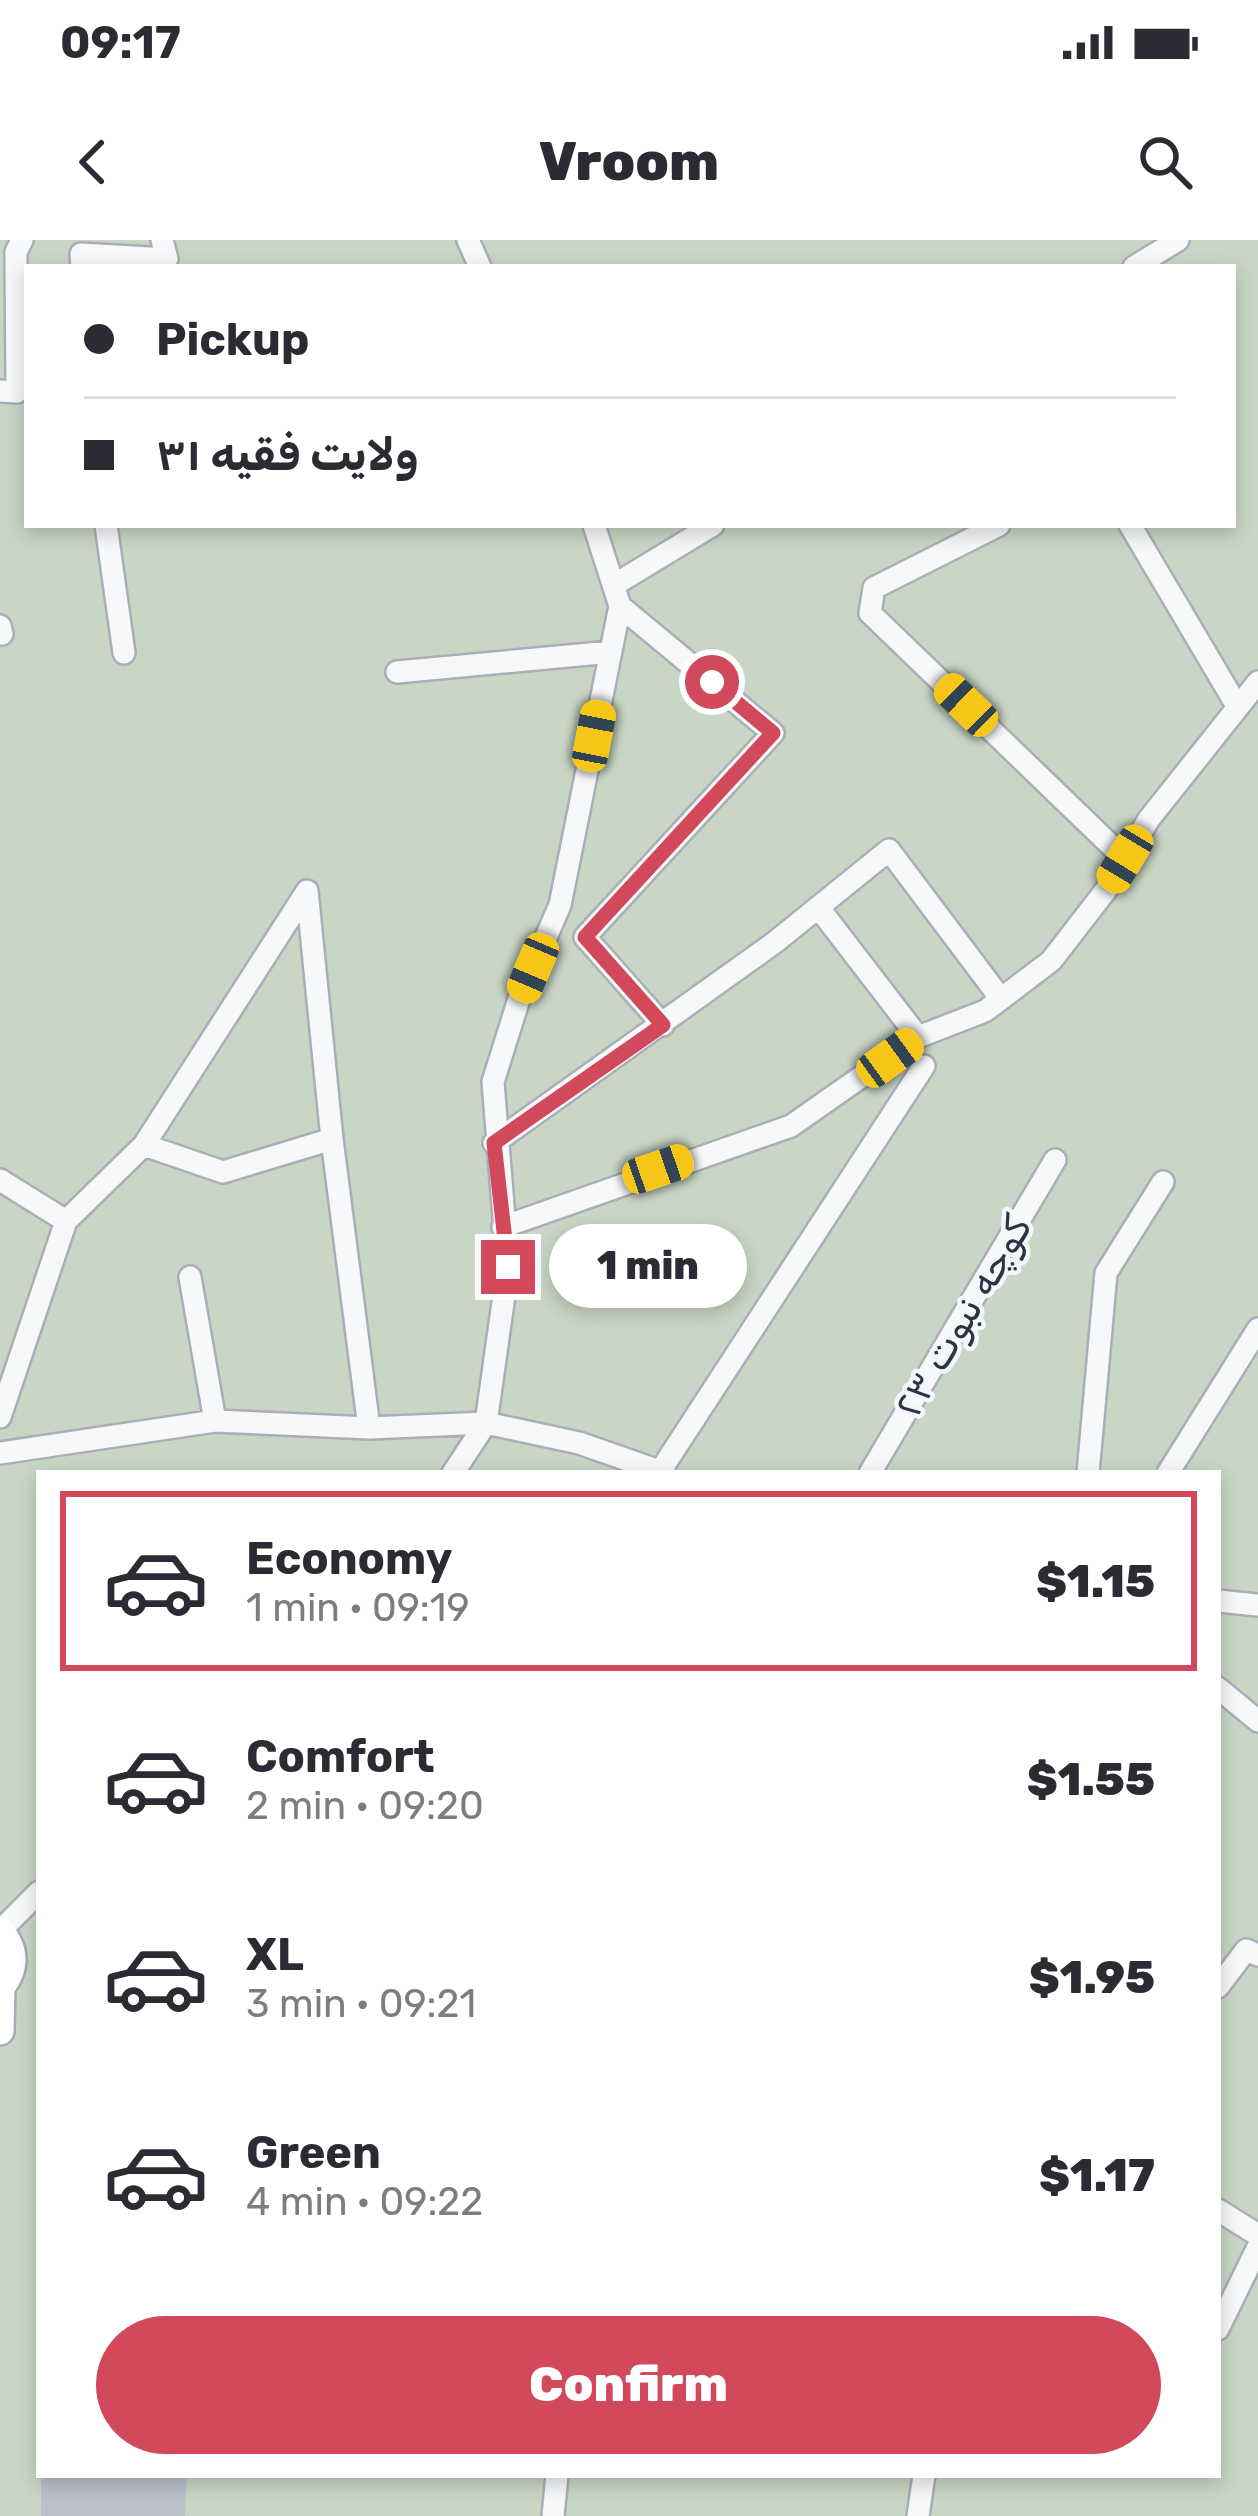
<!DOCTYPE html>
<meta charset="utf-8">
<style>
body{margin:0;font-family:Rubik,Vazirmatn,sans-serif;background:#f7f7f7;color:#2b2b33;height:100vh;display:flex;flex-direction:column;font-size:45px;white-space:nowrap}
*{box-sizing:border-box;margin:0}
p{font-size:39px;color:#7c7c81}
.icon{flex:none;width:66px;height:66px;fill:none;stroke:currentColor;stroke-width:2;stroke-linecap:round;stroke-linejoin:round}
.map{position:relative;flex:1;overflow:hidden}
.details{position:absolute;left:36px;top:1230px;width:1185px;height:1008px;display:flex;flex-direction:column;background:#fff;border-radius:0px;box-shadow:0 6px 18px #0003}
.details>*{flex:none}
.top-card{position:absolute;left:24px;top:24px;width:1212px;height:264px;border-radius:0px;box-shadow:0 6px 18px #0003;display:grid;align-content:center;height:264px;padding:0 60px;background:#fff}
.end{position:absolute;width:54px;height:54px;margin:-27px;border:15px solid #d1495b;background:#fff;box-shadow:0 0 0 6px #fff}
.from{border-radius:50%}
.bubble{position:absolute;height:84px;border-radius:42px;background:#fff;box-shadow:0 6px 18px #0003;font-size:39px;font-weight:800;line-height:84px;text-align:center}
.car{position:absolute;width:36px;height:72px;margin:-36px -18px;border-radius:15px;box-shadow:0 0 9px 3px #0007;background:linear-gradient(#f5c518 24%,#345 0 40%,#f5c518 0 76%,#345 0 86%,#f5c518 0)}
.top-card b{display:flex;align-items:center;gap:42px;height:114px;font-size:45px}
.top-card b+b{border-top:3px solid #e1e1e2}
.top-card i{width:30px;height:30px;background:#2b2b33}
ul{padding:21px 0 0;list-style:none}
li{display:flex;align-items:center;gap:36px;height:180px;margin:0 24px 18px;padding:0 36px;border:6px solid transparent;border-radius:0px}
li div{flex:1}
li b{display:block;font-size:45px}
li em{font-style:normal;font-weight:800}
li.selected{border-color:#d1495b}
li>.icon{width:108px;height:108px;stroke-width:1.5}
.action{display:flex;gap:24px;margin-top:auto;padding:24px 60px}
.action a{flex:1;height:138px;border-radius:72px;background:#d1495b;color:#fff;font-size:48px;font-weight:800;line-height:138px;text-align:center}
.status{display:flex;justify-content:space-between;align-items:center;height:84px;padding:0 60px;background:#fff;direction:ltr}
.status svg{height:33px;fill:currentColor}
header{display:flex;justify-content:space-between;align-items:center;height:156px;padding:0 60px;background:#fff;font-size:54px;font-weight:800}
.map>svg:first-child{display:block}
.green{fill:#c9d6c5;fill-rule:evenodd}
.building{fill:#bbc0ca}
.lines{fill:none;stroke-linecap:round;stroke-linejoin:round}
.minor-casing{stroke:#a9aeb7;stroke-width:26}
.major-casing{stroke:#a3abb8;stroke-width:32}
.minor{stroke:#f7f8fa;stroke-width:21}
.major{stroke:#fff;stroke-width:27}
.route{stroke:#d1495b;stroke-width:15}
.labels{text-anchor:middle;stroke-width:9;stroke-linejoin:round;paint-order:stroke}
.street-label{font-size:39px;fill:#2b3445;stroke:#f4f6f9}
</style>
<div class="status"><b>09:17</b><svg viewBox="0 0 49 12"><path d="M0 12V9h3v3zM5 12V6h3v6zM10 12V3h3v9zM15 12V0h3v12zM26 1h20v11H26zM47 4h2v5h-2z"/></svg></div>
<header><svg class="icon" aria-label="back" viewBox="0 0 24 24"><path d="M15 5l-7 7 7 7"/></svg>Vroom<svg class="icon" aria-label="search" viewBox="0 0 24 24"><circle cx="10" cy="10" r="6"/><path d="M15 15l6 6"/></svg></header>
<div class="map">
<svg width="1258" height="2276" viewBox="0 0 1258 2276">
<rect width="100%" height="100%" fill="#e4e7ec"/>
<path class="green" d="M0,0H1258V2276H0ZM27,27H1233V285H27ZM39,1233H1218V2235H39Z"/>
<path class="building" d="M41,2235H187L185,2276H41Z"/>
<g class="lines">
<g class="minor-casing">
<path id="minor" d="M468,0L480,27
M82,27L81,14L167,19L162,0
M1134,27L1178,0
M0,151L17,152L16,12L22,0
M106,285L124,413
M999,285L874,348L870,373L1125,619
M1130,285L1237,466
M614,345L713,285
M620,366L773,493L585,697L663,785
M0,386L2,394
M397,432L611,412
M818,667L918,797
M494,903L774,703L889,610L1001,759
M144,905L223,932L332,899
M0,940L66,981
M503,987L791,886L918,797L985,771L1051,721L1106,650L1149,579L1258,442
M190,1037L215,1181
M0,1177L66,981L144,905L307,651L332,899L369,1188
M0,1213L215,1181L369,1188L486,1183L579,1203L665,1233
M453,1233L486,1183L508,1027L493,842L519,759L560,665L620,366L594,285
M659,1233L924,826
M870,1233L1055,920
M1088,1233L1106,1033L1163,942
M1168,1233L1258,1089
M1218,1361L1258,1365
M1218,1448L1258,1481
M0,1691L39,1652
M1218,1747L1246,1710L1258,1715
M1218,1970L1258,1995
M1218,2089L1258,2007
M553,2276L557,2235
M918,2276L924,2235"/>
</g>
<g class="major-casing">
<path id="major" d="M0,1691C16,1710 16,1729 0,1748
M0,1791L1,1747"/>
</g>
<use href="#minor" class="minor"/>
<use href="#major" class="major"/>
</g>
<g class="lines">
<path class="route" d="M508,1027L494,903L663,785L585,697L773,493L712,442"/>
</g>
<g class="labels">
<g class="street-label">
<text transform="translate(962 1076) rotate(-59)" y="14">کوچه نبوت ۲۳</text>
</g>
</g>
</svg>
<i class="end from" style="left:712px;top:442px"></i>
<i class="end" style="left:508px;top:1027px"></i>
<div class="bubble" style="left:549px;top:984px;width:198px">1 min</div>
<i class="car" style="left:966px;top:465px;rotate:314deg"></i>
<i class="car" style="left:594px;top:496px;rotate:11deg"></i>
<i class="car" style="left:1125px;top:619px;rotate:211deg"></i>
<i class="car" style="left:533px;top:728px;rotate:203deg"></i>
<i class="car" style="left:890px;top:818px;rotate:54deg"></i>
<i class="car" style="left:658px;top:929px;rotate:71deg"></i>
<div class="top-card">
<b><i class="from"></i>Pickup</b>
<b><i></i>ولایت فقیه ۳۱</b>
</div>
<section class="details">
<ul>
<li class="selected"><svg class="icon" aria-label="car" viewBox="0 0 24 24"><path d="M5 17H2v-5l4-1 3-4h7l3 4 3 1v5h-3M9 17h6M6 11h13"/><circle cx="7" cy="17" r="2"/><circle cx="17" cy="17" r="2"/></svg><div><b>Economy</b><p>1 min · 09:19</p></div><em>$1.15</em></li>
<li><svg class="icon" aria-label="car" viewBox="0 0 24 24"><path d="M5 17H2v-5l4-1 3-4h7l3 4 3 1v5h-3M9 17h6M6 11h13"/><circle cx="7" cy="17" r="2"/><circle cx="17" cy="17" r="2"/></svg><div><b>Comfort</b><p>2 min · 09:20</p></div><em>$1.55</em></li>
<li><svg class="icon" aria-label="car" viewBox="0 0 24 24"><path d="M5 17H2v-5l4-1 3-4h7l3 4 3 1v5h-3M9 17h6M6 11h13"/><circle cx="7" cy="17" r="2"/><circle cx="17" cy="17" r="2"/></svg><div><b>XL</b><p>3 min · 09:21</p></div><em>$1.95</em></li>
<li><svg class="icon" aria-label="car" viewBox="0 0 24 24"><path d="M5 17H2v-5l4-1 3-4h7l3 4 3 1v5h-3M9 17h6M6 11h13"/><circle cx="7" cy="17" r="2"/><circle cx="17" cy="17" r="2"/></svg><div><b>Green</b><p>4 min · 09:22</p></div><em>$1.17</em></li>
</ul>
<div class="action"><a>Confirm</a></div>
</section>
</div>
